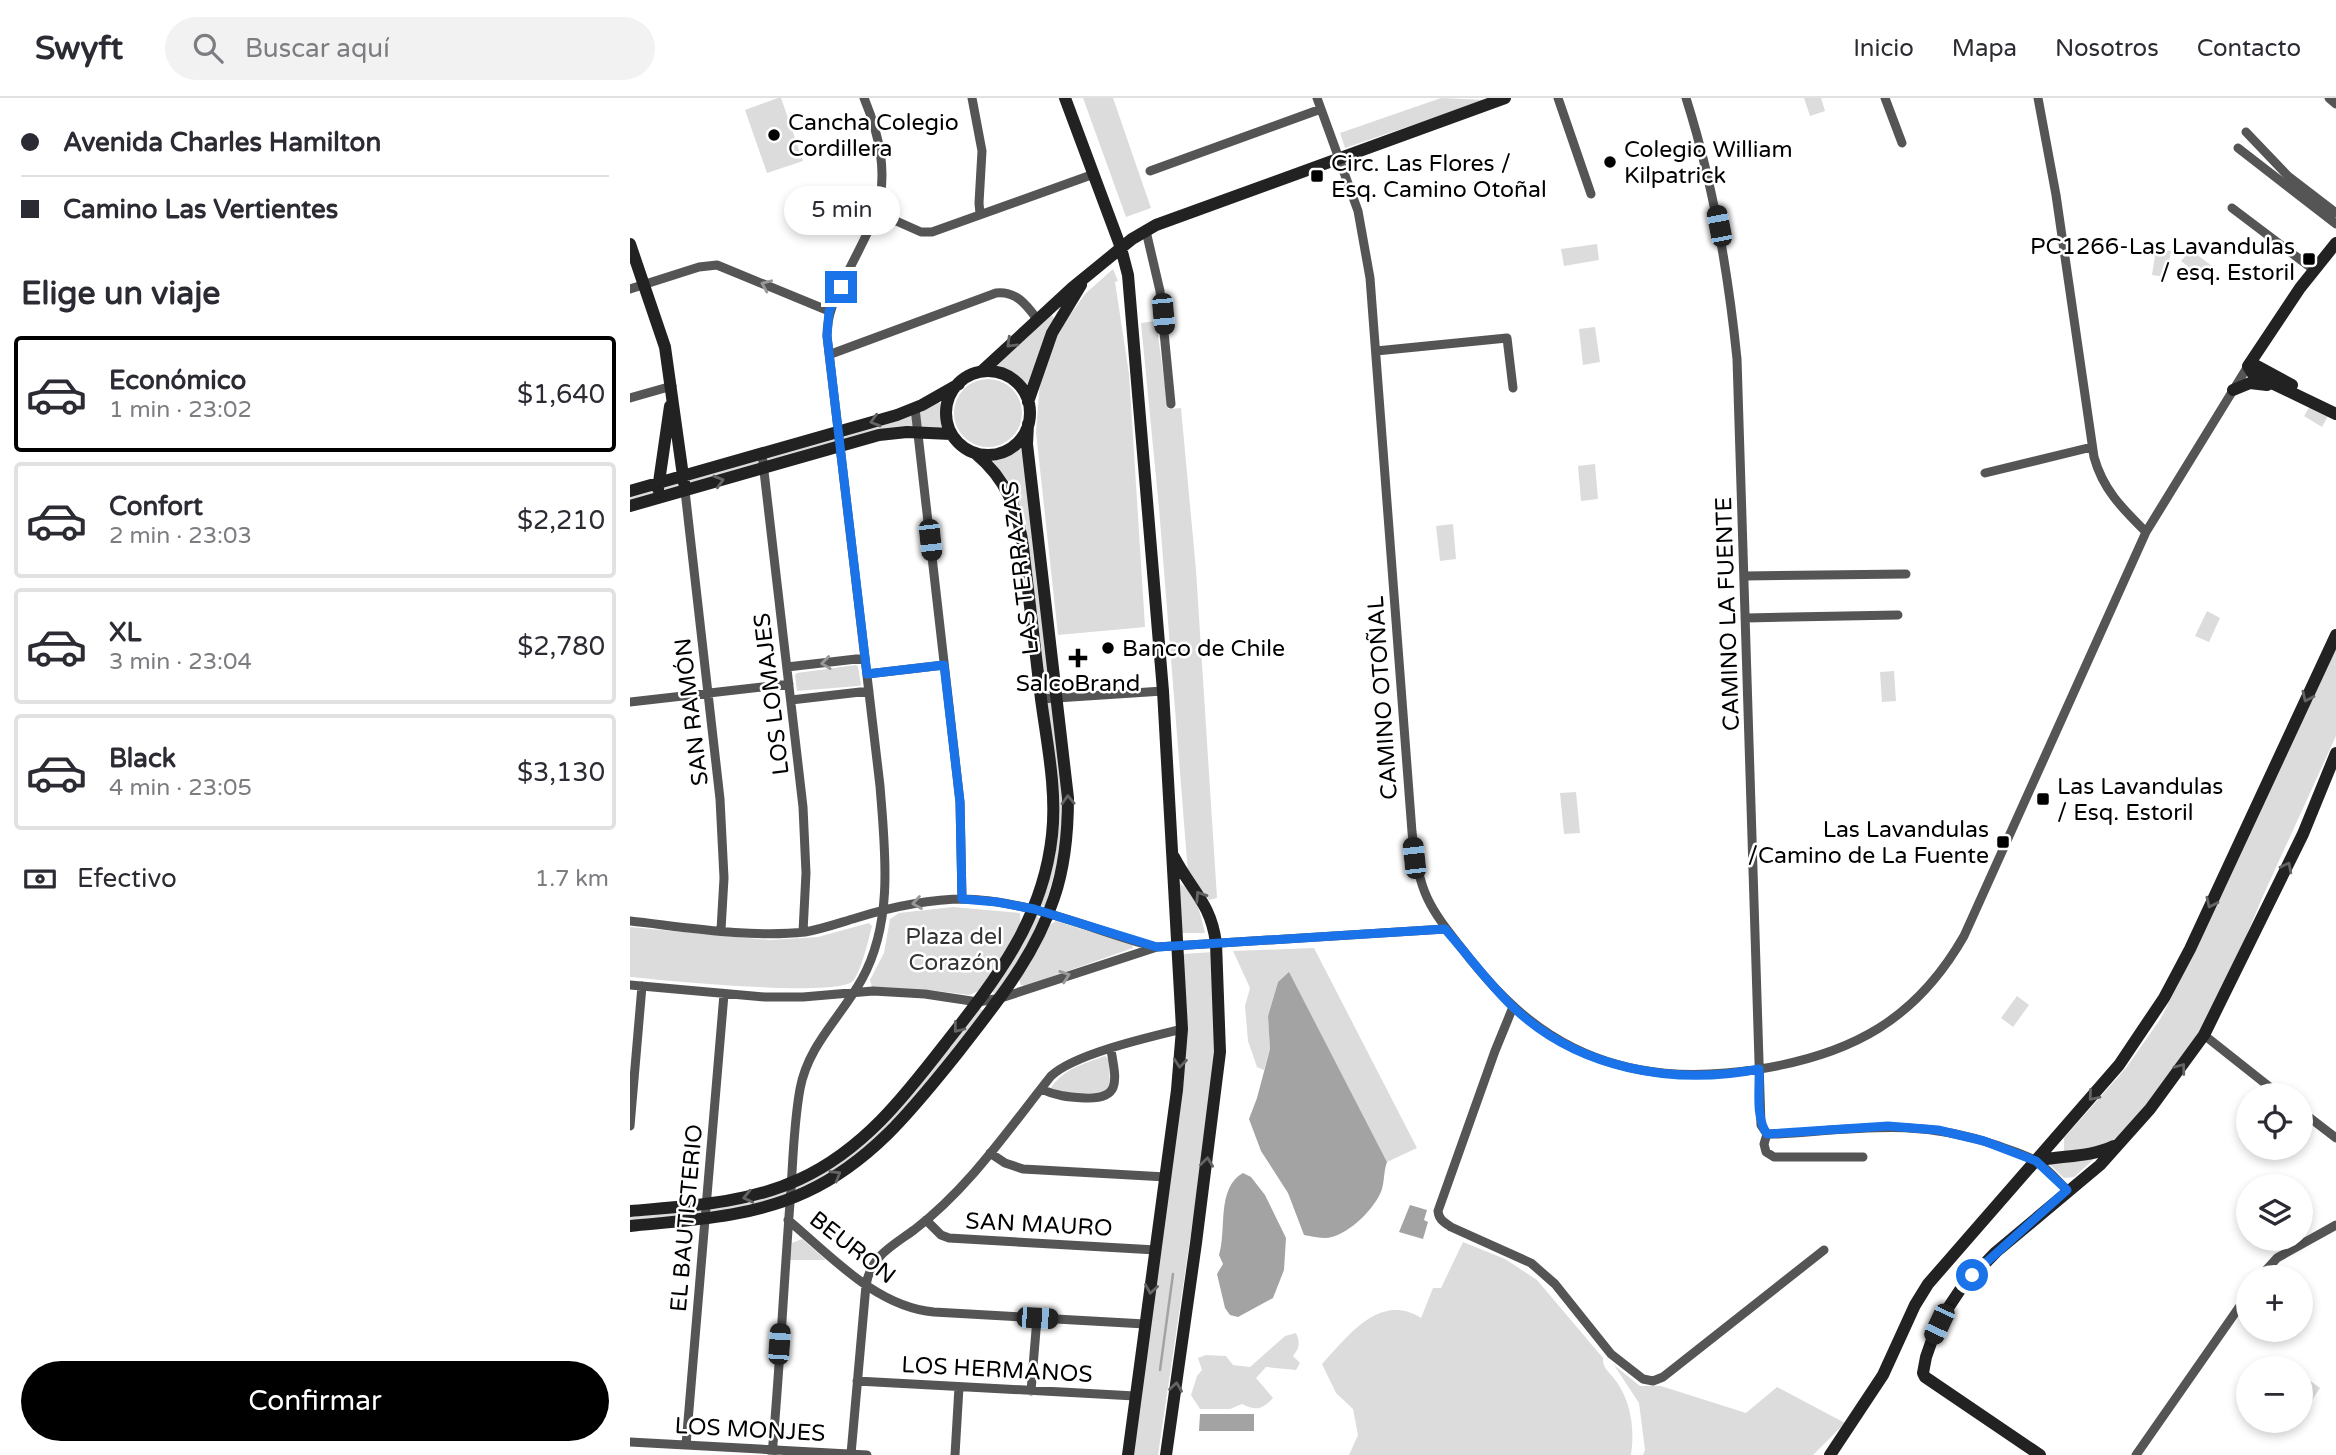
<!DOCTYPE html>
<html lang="es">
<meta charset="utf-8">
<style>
body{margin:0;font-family:"Varela Round",sans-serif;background:#f2f2f3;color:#2b2b33;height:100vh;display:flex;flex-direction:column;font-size:26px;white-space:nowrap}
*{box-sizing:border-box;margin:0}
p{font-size:23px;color:#7c7c81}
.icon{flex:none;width:38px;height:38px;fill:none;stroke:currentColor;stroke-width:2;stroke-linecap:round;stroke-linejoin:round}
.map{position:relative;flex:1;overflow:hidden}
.side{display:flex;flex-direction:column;background:#fff;width:630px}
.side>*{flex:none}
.top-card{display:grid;align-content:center;height:154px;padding:0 21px;background:#fff}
.fabs{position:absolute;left:1606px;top:985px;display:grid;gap:14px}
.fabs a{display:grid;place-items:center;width:77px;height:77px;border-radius:50%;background:#fff;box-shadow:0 4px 10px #0003;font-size:35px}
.end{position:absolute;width:32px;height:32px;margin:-16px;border:9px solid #1a73e8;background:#fff;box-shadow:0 0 0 4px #fff}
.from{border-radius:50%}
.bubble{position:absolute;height:49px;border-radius:24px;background:#fff;box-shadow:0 4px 10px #0003;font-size:23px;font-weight:600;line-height:49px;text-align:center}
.car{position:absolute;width:21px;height:42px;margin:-21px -10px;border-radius:9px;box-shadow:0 0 5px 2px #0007;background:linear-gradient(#222 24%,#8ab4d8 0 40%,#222 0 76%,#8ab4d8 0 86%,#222 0)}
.top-card b{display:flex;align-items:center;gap:24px;height:66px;font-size:26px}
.top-card b+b{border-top:2px solid #e1e1e2}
.top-card i{width:18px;height:18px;background:#2b2b33}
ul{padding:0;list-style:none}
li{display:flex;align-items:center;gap:21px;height:116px;margin:0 14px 10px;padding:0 7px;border:4px solid #e1e1e2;border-radius:7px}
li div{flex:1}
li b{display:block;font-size:26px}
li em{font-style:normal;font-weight:600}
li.selected{border-color:#000}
li>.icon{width:63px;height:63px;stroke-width:1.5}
h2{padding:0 21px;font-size:32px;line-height:84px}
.pay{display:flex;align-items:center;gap:18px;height:77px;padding:0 21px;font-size:26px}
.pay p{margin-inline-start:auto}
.button{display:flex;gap:14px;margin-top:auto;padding:14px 21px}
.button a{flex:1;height:80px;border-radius:42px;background:#000;color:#fff;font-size:28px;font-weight:600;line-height:80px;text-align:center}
header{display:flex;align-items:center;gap:42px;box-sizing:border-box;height:98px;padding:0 35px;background:#fff;border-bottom:2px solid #e1e1e2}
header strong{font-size:33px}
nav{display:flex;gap:38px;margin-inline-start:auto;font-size:24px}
.search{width:490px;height:63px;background:#f2f2f3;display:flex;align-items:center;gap:18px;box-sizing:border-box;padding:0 24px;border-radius:38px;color:#7c7c81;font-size:26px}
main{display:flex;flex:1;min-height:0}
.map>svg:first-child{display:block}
.green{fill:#dcdcdc}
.water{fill:#a3a3a3}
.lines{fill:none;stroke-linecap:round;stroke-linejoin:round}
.stream{stroke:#a3a3a3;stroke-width:2.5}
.street{stroke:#555;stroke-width:9}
.secondary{stroke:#222;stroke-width:12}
.oneway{stroke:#999}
.oneway2{stroke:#646464}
.route{stroke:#1a73e8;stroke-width:9}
.poi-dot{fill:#000;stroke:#fff;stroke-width:2.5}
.labels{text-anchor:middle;stroke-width:5;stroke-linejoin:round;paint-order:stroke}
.poi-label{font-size:23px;fill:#000;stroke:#fff;text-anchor:start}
.street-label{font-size:23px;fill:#000;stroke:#fff}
.park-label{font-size:23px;fill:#333;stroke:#fff}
</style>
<header>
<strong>Swyft</strong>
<div class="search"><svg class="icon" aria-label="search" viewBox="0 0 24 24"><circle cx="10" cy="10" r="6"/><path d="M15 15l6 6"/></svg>Buscar aquí</div>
<nav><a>Inicio</a><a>Mapa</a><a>Nosotros</a><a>Contacto</a></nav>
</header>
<main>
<section class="side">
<div class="top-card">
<b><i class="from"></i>Avenida Charles Hamilton</b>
<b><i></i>Camino Las Vertientes</b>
</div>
<h2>Elige un viaje</h2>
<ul>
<li class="selected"><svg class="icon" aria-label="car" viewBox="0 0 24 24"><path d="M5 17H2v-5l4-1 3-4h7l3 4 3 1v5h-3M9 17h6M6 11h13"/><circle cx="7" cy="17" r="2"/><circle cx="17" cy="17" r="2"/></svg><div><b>Económico</b><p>1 min · 23:02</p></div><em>$1,640</em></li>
<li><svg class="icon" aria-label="car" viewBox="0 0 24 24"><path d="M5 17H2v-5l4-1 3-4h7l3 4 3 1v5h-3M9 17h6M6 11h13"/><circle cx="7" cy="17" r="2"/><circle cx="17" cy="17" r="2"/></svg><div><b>Confort</b><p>2 min · 23:03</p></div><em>$2,210</em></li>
<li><svg class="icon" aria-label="car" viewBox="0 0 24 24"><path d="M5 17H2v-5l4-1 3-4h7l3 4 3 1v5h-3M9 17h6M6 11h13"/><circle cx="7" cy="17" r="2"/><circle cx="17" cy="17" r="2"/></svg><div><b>XL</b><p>3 min · 23:04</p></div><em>$2,780</em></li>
<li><svg class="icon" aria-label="car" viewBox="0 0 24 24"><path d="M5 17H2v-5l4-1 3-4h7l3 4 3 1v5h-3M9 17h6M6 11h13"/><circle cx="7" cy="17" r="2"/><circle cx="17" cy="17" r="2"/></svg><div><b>Black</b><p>4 min · 23:05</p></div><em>$3,130</em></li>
</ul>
<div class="pay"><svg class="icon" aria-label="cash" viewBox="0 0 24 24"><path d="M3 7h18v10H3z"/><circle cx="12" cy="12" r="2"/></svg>Efectivo<p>1.7 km</p></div>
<div class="button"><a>Confirmar</a></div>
</section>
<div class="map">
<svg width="1706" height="1357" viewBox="0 0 1706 1357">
<rect width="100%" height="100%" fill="#fff"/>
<path class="green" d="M148,0H151L173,63L137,75L115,12Z
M453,0H483L521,110L496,119Z
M811,0L856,2L715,50L710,35Z
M1174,0H1191L1195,13L1180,18Z
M967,146L969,162L934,168L931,151Z
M1526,151L1541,153L1536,179L1522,177Z
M1561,152L1582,168L1573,180L1551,163Z
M483,171L488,183L485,184L499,276L515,529L428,537L406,334L410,283L427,235L455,196Z
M420,215L424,220L397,290L386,276L364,269Z
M526,223L538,311L551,310L566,472L587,800L579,802L558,775L529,410L511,225Z
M965,229L970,264L953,267L949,231Z
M324 315a34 34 0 1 1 68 0a34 34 0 1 1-68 0Z
M309,304L312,307V321L317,331L294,329L0,403V395Z
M1680,308L1698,318L1692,329L1674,318Z
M391,347L393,349L432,684V747L415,809L411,807L422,765L396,424L381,386L361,361L374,359Z
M965,366L968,401L951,403L948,368Z
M823,426L826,461L810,463L806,428Z
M1577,513L1590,520L1579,544L1565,538Z
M1706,550V638L1632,800L1590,901L1571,932L1515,1008L1485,1042L1444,1079L1434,1080L1418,1065L1434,1062V1040L1496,970L1531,920L1565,852Z
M226,567L228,569L231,587L228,588L167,593L165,577L167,575Z
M1264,573L1266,603L1252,604L1250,574Z
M946,694L950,735L934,736L930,695Z
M549,785C566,793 571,818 575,835H551Z
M323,809L390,815C394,843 364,872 348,893L340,897L299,892L242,889L240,882L254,855L260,821L269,815Z
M407,818L411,821L401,845L365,897L362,893L392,848Z
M426,823L502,847L503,850L395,888L391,887L389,882L418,828Z
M239,825L242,828C239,840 231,874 223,883C207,900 32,882 0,879V829L140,842L188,839Z
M684,850L787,1050L757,1064L659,875L648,884L638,918L640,951L634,972L627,969L618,943L615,908L620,890L603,853Z
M583,854L587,959L528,1357H502L553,988L557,931L553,856Z
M1387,898L1399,907L1383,929L1371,920Z
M349,910L354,913L258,1032L193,1082L115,1112L0,1123V1117L119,1105L154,1094L218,1059Z
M475,958L479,962L480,988L478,994C462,1001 435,997 420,991C433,971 453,966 475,958Z
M172,1141L196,1162H160L162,1145Z
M833,1144L875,1161L907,1182L973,1260C973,1270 977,1272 982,1278C1001,1300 1005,1330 1001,1357H719L728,1337L723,1311L706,1295L692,1266C718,1238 750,1194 791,1220L803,1190H811Z
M666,1235C670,1244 670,1250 663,1258L670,1265L666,1272L636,1269L626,1280L643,1300C632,1312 626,1313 612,1306L600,1311H570L561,1297L567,1278L572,1272L568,1260L576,1257L596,1258L603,1267L620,1269L655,1238Z
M984,1267L1010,1288H1031L1116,1315L1147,1289L1215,1325L1183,1357H1013L1015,1352L1009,1305Z
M1678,1281L1690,1290L1671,1319V1291Z"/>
<path class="water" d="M659,874L757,1064C753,1074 755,1087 750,1096C742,1113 716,1139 696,1140C689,1140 681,1138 674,1137L658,1095L631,1053L619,1021L627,1000L640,951L638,918L648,884Z
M613,1075L621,1079L635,1097L656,1140L654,1172L643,1200L608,1219L600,1217L595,1210L587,1176L593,1166L589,1157C597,1132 586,1090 613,1075Z
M780,1107L797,1112L794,1122L798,1124L793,1141L769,1134Z
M570,1316H624V1333H569Z"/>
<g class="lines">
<path class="stream" d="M530,1272L543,1176"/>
<path class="street" d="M342,0L352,53L349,105L350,116
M687,0L728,113L740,180L782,734C789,800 801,811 840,861C869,897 901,929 944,950C1003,979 1065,981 1130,971C1222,956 1286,922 1334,838L1516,434L1618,268
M928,0L961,96
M1056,0C1083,85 1098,172 1107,261L1131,1027L1137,1036H1148C1229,1031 1287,1020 1366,1047C1379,1052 1394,1056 1406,1063C1418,1071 1428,1083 1437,1092
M1255,0L1272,45
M1408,0L1426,97L1464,359C1473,392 1493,411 1516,434
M1699,0L1706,6
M1616,34L1658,78L1706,115
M1608,50L1706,126
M520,73L691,11
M1602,110L1684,172
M246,114L291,134H302L464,76
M516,133L530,193L541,306
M0,191L69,169L87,167L199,213
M746,253L877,240L883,290
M201,256L366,195C386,193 396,206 407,221
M0,300L42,288
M285,310L330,704L332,801
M132,356L173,709L176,775L173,834
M1355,375L1462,349
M55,393L90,701L94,780L91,832
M1115,478L1276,476
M1116,520L1268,517
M157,569L235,560
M237,576L314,567
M411,601L533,593
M161,602L239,593
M0,604L159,586
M0,823C55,829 119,840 175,834C192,831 209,825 226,820C261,809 298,801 335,801C401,803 462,832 525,849
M0,887L135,899H173L243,893L295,896L348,904L371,900L527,849L815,831
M883,909L865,953L808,1113C809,1122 814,1124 821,1129L901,1165L925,1186L981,1256L1013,1281L1023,1283L1033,1279L1194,1152
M1574,937L1651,998
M411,991C426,998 438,999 454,1000C492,1002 486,982 481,952
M1671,1013L1706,1040
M0,1028L12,888
M1137,1036L1134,1046L1136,1054L1144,1059H1233
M360,1055L375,1065L393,1071L536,1079
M158,1122C200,1157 246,1209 304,1214L515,1226
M296,1122L311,1137L319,1140L526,1152
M1629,1180L1647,1160L1706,1127
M227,1283L505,1298
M401,1293L407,1220
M0,1344L237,1357
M56,1347L94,896
M221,1356L236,1187C241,1158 262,1148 284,1132C339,1090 378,1032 421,978C444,956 519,939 552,931
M142,1357C150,1269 154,1180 161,1092C163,1059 164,1024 170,991C178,947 211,919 232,881C264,823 255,752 250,688L197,238C197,215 206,198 216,178C226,157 238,136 246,115C259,76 249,36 234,0
M325,1357L329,1289
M1506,1357L1619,1195"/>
<path class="secondary" d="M435,0L491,150L498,177L533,593L552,931L547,992L498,1357
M0,146L35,249L54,385
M1618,268L1670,190L1706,145
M1618,268L1623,276L1706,316
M1618,268H1627L1662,287
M316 315a42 42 0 1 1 84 0a42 42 0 1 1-84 0Z
M352,273L442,190L502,141L526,127L875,0
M1603,292L1620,285L1637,287
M398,304L422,235L451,187
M28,391L40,308
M0,393L267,317L292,307L329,286
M0,408L249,337L277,334L321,336
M1406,1063C1432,1057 1459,1060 1484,1048
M0,1113C58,1108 116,1106 170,1081C233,1052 274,999 315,946C366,881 413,822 422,737C427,692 417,646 411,601C405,550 399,499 393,449C388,411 376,381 346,356
M0,1128C60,1122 120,1120 176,1094C243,1063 285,1008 330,952C367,904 405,858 424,800C435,768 438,734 438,700L397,346L398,326
M536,1357L566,1145L590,954L586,845C581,805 561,792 544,759
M1200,1357L1253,1277L1285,1207L1298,1186L1489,967L1534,900L1560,851L1706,537
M1410,1357L1295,1279L1293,1275L1296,1259L1303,1239L1316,1213L1332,1189L1366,1154L1470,1067L1520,1011L1574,937L1673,736L1706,655"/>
</g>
<defs><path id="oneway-chevron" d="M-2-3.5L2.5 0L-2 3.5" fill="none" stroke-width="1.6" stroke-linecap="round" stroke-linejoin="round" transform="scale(1.75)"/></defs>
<g class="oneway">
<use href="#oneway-chevron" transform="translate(136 187) rotate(-157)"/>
<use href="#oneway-chevron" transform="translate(196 565) rotate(173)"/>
<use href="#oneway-chevron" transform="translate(287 805) rotate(171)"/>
<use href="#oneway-chevron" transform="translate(435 878) rotate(-19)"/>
</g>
<g class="oneway2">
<use href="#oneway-chevron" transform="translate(381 245) rotate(136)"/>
<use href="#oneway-chevron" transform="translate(245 323) rotate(164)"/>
<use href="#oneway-chevron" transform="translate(89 383) rotate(-16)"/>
<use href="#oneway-chevron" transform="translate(1677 599) rotate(115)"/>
<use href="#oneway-chevron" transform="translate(438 702) rotate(-92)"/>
<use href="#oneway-chevron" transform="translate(1657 769) rotate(-63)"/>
<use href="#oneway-chevron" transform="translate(570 798) rotate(-123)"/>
<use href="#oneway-chevron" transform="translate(1581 805) rotate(115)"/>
<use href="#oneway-chevron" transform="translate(328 930) rotate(128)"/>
<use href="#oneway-chevron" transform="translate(550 965) rotate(96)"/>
<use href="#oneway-chevron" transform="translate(1551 970) rotate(-53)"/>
<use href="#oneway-chevron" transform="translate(1463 998) rotate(130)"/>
<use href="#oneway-chevron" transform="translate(577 1064) rotate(-83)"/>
<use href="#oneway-chevron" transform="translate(206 1077) rotate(-31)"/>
<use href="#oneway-chevron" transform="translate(118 1099) rotate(167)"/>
<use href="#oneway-chevron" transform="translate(521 1191) rotate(99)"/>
<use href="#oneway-chevron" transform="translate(546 1289) rotate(-82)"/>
</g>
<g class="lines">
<path class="route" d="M211,189L199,213L197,238L237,576L314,567L330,704L332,801L367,804L404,811L527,849L815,831C838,857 858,885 882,908C947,971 1044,988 1129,971C1130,991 1125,1019 1137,1036L1258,1028L1308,1032L1354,1043L1406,1063L1437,1092L1342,1177"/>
</g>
<g class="poi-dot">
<circle cx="144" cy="37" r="7"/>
<circle cx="980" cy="64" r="7"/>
<rect x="680" y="71" width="14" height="14" rx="3.5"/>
<rect x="1672" y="154" width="14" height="14" rx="3.5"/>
<circle cx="478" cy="550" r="7"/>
<path d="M444.5 549.5h7v7h7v7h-7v7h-7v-7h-7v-7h7z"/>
<rect x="1406" y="694" width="14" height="14" rx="3.5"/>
<rect x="1366" y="737" width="14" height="14" rx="3.5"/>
</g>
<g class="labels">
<g class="poi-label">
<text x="158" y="32">Cancha Colegio<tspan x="158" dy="26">Cordillera</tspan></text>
<text x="994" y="59">Colegio William<tspan x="994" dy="26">Kilpatrick</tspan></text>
<text x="701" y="73">Circ. Las Flores /<tspan x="701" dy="26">Esq. Camino Otoñal</tspan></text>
<text x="1665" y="156" text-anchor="end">PC1266-Las Lavandulas<tspan x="1665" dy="26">/ esq. Estoril</tspan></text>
<text x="492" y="558">Banco de Chile</text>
<text x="448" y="593" text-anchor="middle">SalcoBrand</text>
<text x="1427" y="696">Las Lavandulas<tspan x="1427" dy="26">/ Esq. Estoril</tspan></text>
<text x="1359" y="739" text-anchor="end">Las Lavandulas<tspan x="1359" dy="26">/Camino de La Fuente</tspan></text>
</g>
<g class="street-label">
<text transform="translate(390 470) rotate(-97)" y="8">LAS TERRAZAS</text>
<text transform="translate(1097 516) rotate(-92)" y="8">CAMINO LA FUENTE</text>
<text transform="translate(141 596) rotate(-97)" y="8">LOS LOMAJES</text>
<text transform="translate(752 600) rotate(-94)" y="8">CAMINO OTOÑAL</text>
<text transform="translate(61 614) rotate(-97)" y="8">SAN RAMÓN</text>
<text transform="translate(56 1120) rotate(-85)" y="8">EL BAUTISTERIO</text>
<text transform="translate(409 1126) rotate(3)" y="8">SAN MAURO</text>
<text transform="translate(223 1149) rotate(38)" y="8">BEURON</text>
<text transform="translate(367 1271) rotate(3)" y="8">LOS HERMANOS</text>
<text transform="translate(120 1331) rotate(3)" y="8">LOS MONJES</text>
</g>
<g class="park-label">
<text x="324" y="846">Plaza del<tspan x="324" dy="26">Corazón</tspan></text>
</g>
</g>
</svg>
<div class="fabs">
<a><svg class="icon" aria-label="locate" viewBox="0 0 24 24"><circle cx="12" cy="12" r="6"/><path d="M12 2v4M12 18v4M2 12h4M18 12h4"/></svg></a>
<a><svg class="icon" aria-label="layers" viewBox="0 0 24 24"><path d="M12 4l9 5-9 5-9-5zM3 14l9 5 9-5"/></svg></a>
<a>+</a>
<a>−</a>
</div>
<i class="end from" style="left:1342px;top:1177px"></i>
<i class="end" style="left:211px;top:189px"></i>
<div class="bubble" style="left:154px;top:88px;width:116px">5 min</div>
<i class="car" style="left:1089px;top:128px;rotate:349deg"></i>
<i class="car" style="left:533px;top:216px;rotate:175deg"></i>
<i class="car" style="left:300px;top:442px;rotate:174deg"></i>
<i class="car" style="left:784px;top:760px;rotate:354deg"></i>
<i class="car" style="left:407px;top:1220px;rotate:93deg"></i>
<i class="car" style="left:1309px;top:1226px;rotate:205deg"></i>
<i class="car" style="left:149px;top:1246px;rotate:4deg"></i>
</div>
</main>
